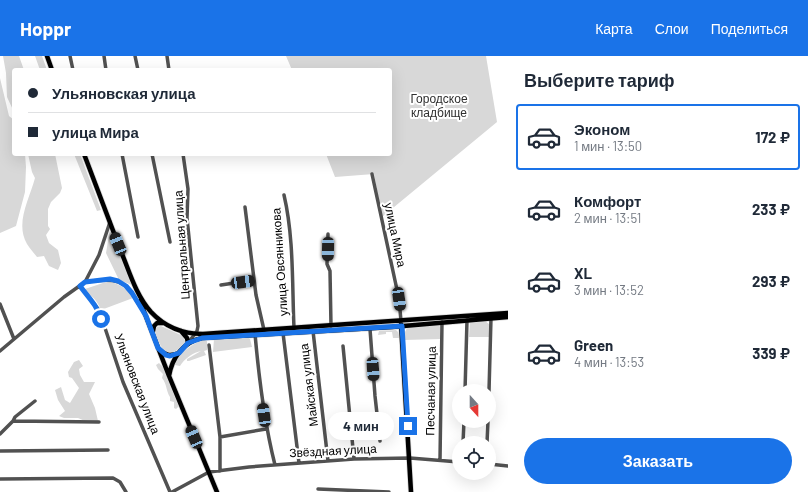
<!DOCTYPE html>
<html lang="ru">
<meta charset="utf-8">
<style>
body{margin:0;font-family:Barlow,sans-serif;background:#f2f2f3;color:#1f2937;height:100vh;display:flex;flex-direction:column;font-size:15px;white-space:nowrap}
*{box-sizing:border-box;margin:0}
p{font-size:13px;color:#747a83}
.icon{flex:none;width:22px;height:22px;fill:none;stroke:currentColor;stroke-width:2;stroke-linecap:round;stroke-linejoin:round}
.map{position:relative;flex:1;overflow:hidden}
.drawer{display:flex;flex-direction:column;background:#fff;width:300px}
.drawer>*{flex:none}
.guide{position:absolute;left:12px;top:12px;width:380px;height:88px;border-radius:4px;box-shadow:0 4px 16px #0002;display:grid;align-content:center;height:88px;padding:0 16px;background:#fff}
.needle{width:26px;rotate:159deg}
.fabs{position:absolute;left:452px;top:328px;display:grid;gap:8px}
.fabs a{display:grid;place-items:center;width:44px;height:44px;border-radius:50%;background:#fff;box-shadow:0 4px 16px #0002;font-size:20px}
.end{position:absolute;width:18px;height:18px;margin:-9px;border:5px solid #1a73e8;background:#fff;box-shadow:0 0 0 2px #fff}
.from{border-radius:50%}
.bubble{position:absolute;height:28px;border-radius:14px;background:#fff;box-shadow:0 4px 16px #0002;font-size:13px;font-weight:700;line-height:28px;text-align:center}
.car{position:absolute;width:12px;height:24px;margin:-12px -6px;border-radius:5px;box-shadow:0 0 3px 1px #0007;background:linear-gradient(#222 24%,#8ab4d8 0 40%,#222 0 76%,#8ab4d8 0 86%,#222 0)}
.guide b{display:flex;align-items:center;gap:14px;height:38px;font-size:15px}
.guide b+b{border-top:1px solid #e0e1e3}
.guide i{width:10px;height:10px;background:#1f2937}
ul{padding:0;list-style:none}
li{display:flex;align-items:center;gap:12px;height:66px;margin:0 8px 6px;padding:0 8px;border:2px solid transparent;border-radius:4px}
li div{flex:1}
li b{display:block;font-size:15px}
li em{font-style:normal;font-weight:700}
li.current{border-color:#1a73e8}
li>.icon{width:36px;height:36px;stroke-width:1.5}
h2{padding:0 16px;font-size:18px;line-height:48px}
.button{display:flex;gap:8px;margin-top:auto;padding:8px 16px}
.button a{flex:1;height:46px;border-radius:24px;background:#1a73e8;color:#fff;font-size:16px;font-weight:700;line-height:46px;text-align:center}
header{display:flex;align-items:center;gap:24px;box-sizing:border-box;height:56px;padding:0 20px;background:#1a73e8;color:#fff}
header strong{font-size:19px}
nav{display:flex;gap:22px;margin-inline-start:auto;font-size:14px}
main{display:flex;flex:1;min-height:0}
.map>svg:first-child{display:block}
.green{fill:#d8d8d8}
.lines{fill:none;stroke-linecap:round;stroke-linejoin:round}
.major-casing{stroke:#dbdbdb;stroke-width:6}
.minor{stroke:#515151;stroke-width:3.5}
.major{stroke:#000;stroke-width:4.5}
.route{stroke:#1a73e8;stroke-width:5}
.labels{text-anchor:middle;stroke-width:4;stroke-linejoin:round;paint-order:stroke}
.park-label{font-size:12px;fill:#2f2f2f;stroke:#fff}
.street-label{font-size:12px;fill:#000;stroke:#fff}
</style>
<header>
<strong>Hoppr</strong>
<nav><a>Карта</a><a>Слои</a><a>Поделиться</a></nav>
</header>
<main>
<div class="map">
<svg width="508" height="436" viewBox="0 0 508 436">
<rect width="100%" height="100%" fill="#fff"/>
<path class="green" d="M3,0H19L24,14H14V56L7,41L6,17Z
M35,0H42L47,14H40Z
M286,0H486L497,66L382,161L374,118L335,121L326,98H390V14H292Z
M0,22L9,60L14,64V98H25L26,111L25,136L16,170L0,177Z
M28,98H55L62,132L60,137L51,146L48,153V170L50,173L46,179L49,187L58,194L61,207L58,214L49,210L44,200L37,201C34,197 30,193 27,188C15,167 29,144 35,122L32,116Z
M74,98H80L101,154L97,155Z
M110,173L132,229L119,224L106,197Z
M109,225C118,228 129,233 133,242L101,254C97,244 92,239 83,235L85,233Z
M485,265L489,268V281H469L470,267Z
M439,269L440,271V283L405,284L404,278L407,272Z
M161,270L183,280L185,285V287C168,306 161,294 155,276L156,271Z
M396,274L398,276L400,282H393L392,276H386V278L378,279L379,275Z
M247,281L250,283L252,291L213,296L214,283Z
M206,283L207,285V294L204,295L206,299L189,305H187V303L201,295C194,296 184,303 180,310L175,309C175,299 196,285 206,283Z
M79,304L83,310L79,313L80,319L84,326H95L89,338L95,352L98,365H85L78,362H64L59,360L65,355L58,344L55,334L61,331L65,344L70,347L79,332L72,322L69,321L68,316L74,306Z
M159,307L165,313L177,345L179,350L176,353L174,352V346L170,345V341C166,335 167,328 162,322L163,318L158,313L156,309Z"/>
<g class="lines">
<g class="major-casing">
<path id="major" d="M47,0L52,14
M84,98C96,130 108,161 120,193C129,214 135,238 151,256C165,271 183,278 203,278L508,257
M140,245L169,320L217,436
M401,268L411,436
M153,275L154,270L157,267H164
M181,275L187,282L188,287
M160,294C166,300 171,300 179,297
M169,320C172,302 183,286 202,282L392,271L508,261"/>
</g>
<path class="minor" d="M70,0L73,14
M104,0L106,14
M135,0L138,14
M167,0L169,14
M122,98L138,181
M152,98L170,186
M183,98L188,133L187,162L198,270L197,275L188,287
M372,118L399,243L401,265
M284,139C294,182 292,228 294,272
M245,151L256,239L264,274
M328,178L327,208L330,215L331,270
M85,226C102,224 121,220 132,237C135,242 138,248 142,253
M221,229L254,224
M80,230L99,254L123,326L170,436
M0,248L14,283
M370,273L375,340L380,385
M313,275L328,405
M283,277L299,407
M255,278C259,323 264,366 275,409
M209,289L220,381V415
M343,290L354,403
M0,295L64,241L85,226L99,199L110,166
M465,335L467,264
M489,335L491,262
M13,365L99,366
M0,378L13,365L15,361L35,345
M220,381L266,373
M463,387L464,365
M487,387L488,365
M0,395L108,394
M440,404L442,266
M489,408L508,410
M0,423L113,422L120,426L126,436
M318,433L389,436
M172,436L209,416L249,411L354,403L410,402L459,406"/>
<use href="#major" class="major"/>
</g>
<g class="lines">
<path class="route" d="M101,263C97,249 88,241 80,230L85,226L110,223L118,225L126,230L132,237L146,260L158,292L166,299L170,300L179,297L188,287L202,282L402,270L408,370"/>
</g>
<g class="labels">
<g class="park-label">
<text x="439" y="47">Городское<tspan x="439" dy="14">кладбище</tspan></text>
</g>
<g class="street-label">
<text transform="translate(395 179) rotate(78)" y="4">улица Мира</text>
<text transform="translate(182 189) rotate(-94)" y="4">Центральная улица</text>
<text transform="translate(280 206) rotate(-94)" y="4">улица Овсянникова</text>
<text transform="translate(137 328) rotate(69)" y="4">Ульяновская улица</text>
<text transform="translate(309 329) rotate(-97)" y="4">Майская улица</text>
<text transform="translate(431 335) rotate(-89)" y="4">Песчаная улица</text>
<text transform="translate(333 395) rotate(-3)" y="4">Звёздная улица</text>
</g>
</g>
</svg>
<div class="fabs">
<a><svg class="needle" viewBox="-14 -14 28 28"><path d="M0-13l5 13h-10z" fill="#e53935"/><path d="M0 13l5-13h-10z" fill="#747a83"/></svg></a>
<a><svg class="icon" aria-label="locate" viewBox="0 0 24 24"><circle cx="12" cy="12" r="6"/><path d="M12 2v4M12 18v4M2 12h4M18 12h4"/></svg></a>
</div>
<i class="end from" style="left:101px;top:263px"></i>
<i class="end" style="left:408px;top:370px"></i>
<div class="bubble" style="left:328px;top:356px;width:66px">4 мин</div>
<i class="car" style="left:118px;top:188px;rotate:338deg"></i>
<i class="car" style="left:328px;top:193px;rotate:181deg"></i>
<i class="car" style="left:243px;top:226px;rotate:82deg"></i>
<i class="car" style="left:399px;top:243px;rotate:172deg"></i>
<i class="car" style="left:373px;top:313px;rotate:176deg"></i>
<i class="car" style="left:264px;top:359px;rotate:352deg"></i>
<i class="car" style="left:194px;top:381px;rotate:337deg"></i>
<div class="guide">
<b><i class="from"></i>Ульяновская улица</b>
<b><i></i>улица Мира</b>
</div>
</div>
<section class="drawer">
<h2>Выберите тариф</h2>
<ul>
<li class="current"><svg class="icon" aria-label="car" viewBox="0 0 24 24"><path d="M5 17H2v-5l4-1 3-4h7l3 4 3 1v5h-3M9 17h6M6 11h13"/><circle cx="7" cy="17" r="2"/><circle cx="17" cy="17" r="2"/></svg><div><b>Эконом</b><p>1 мин · 13:50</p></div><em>172 ₽</em></li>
<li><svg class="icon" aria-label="car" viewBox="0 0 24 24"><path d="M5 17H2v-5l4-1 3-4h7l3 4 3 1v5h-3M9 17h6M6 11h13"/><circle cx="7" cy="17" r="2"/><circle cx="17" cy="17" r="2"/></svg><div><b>Комфорт</b><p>2 мин · 13:51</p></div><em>233 ₽</em></li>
<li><svg class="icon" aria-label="car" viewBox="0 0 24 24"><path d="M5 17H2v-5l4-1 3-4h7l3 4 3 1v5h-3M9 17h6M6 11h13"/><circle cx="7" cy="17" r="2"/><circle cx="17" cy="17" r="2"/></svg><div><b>XL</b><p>3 мин · 13:52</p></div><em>293 ₽</em></li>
<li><svg class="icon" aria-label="car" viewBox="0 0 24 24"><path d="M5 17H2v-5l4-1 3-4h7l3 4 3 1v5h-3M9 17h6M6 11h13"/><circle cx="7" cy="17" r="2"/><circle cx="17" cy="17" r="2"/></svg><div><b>Green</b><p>4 мин · 13:53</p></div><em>339 ₽</em></li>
</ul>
<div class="button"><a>Заказать</a></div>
</section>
</main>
